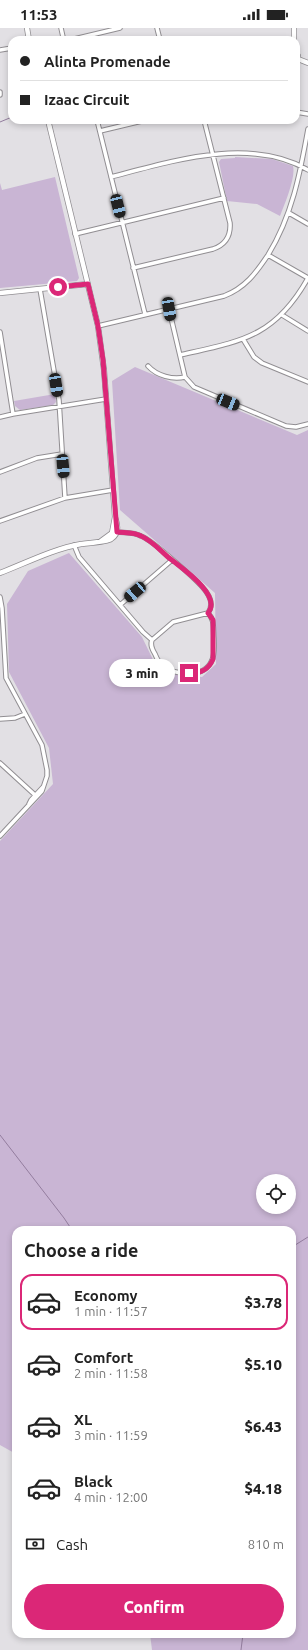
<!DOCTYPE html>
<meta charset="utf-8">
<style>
body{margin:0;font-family:Ubuntu,sans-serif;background:#f6f6f6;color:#222;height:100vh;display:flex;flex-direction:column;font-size:15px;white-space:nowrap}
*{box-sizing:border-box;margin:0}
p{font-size:13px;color:#767676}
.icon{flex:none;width:22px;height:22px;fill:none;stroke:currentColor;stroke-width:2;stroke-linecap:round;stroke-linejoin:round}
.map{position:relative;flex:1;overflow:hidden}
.sheet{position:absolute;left:12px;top:1198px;width:284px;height:412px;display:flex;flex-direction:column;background:#fff;border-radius:12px;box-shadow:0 2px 6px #0003}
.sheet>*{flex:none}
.top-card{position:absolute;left:8px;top:8px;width:292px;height:88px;border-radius:12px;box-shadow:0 2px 6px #0003;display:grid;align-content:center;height:88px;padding:0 12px;background:#fff}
.tools{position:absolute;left:256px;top:1146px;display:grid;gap:8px}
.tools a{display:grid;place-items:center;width:40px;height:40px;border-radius:50%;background:#fff;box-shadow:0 2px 6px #0003;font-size:20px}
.end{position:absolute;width:18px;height:18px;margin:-9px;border:5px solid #db2777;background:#fff;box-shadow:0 0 0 2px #fff}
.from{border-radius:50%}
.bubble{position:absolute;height:28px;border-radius:14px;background:#fff;box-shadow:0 2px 6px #0003;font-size:13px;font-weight:800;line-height:28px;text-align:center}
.car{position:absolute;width:12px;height:24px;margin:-12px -6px;border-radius:5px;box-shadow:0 0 3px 1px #0007;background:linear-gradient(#222 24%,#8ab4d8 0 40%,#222 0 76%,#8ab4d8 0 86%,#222 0)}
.top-card b{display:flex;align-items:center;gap:14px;height:38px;font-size:15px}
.top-card b+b{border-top:1px solid #e0e0e0}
.top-card i{width:10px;height:10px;background:#222}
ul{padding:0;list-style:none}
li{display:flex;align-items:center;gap:12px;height:56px;margin:0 8px 6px;padding:0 4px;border:2px solid transparent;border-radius:12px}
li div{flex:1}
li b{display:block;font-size:15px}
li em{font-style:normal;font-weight:800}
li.on{border-color:#db2777}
li>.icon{width:36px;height:36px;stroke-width:1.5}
h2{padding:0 12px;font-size:18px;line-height:48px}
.pay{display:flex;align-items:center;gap:10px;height:44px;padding:0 12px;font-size:15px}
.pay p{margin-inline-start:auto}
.action{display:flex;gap:8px;margin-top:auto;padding:8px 12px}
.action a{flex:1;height:46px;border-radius:24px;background:#db2777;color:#fff;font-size:16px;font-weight:800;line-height:46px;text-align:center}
.status{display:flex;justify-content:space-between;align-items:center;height:28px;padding:0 20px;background:#fff;direction:ltr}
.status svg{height:11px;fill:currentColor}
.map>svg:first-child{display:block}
.green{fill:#c9b5d4;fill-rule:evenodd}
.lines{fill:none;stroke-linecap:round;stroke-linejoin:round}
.stream{stroke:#937d9e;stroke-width:1}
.minor-casing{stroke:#918e92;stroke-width:5.5}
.tertiary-casing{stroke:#918e92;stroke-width:6}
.minor{stroke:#fff;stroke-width:3.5}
.tertiary{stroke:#fff;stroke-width:4.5}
.route{stroke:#db2777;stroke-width:5}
</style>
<div class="status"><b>11:53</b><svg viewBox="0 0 49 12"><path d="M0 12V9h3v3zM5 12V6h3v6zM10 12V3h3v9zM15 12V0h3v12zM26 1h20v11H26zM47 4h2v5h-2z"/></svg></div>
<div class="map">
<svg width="308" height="1622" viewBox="0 0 308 1622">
<rect width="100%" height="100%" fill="#e2e0e4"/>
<path class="green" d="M235,129L272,131L293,138C296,149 285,175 280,188L257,176L227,173L219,134L221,131L235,130Z
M55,149L79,250L77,253L0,260V155L2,162Z
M135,339L297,407L308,402V1622H152L150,1606H292V1202H16V1426L0,1417V813L53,756L49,720L9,644L7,576L28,543L69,525L142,609L159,644L202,649L216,636L215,565L120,482L112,353ZM263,1153H289V1179H263Z
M55,366L56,374L53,377L20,382L15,378L14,373Z"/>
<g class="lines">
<path class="stream" d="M0,94L12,89
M0,1107L64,1190L72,1202
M292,1219L308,1209
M241,1622L243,1606"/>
<g class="minor-casing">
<path id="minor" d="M61,0L63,9L70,12L120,0
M157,0L160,12
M0,22L12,20
M0,64V67
M296,84L308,86
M97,92L145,286
M100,103L146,92
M111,149C172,133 250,108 308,142
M289,185L308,196
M75,206L224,170
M133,240L213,221C225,217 231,209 230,195L204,92
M40,261L59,372L65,470
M169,281L185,349L194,359L286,398L296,399L308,396
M282,287L308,303
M98,298L224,268C245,260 256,245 268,227C292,188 300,146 308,101
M0,304L13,386
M243,311L254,329L262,335L308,354
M180,327C242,313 275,309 308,250L268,227
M148,338C157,348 173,352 185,349
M0,389L13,386L106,371
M0,444L37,430L62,426
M0,493L65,470L113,462
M74,517L79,529L143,604L152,612C150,617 152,621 155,626C157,631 159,635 163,638C177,648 205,650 212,632C215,626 214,618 214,611C213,601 215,592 208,585C213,578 211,571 207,565C201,555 152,512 141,508C134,504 125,505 117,504
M0,569L2,580L6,650L42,717L47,742V748L42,763L0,808
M120,577L172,532
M152,612L173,594L208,585
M0,691L15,690L25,686
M0,735L35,767
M29,776L31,772L43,759"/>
</g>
<g class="tertiary-casing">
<path id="tertiary" d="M27,0L29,12
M294,12V0
M296,25L298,28V31
M298,31L308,35
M48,92L98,298L104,342L115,489L112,505L101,513
M0,265L88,256
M0,545C26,535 53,521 81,516C88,515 107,514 111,511C119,506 118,497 115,489"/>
</g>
<use href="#minor" class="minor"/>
<use href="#tertiary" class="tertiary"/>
</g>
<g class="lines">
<path class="route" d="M58,259L88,256L98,298L103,332L117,504C125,505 134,504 141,508C151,512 160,522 168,529C180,539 223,567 208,585L213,592V631C209,641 200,646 189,645"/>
</g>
</svg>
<div class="tools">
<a><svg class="icon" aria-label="locate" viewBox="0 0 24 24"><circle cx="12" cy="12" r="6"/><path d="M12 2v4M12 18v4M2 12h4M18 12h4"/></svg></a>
</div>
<i class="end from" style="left:58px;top:259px"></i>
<i class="end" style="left:189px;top:645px"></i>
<div class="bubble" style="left:109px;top:631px;width:66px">3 min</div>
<i class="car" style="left:118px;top:178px;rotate:166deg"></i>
<i class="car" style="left:169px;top:281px;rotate:170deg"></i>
<i class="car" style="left:56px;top:357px;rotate:171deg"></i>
<i class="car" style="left:228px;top:374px;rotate:112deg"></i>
<i class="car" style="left:63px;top:438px;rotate:175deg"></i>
<i class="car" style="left:135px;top:564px;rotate:229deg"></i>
<div class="top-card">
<b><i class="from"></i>Alinta Promenade</b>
<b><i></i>Izaac Circuit</b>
</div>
<section class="sheet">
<h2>Choose a ride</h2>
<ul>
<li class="on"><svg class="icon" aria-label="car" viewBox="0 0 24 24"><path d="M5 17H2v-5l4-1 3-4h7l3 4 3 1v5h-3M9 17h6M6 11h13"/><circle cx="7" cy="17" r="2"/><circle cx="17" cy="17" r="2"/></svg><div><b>Economy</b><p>1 min · 11:57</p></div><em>$3.78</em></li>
<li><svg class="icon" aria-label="car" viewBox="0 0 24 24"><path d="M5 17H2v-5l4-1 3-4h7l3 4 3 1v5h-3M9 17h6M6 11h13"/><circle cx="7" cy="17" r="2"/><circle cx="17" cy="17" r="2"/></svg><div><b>Comfort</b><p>2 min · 11:58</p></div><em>$5.10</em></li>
<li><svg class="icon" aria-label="car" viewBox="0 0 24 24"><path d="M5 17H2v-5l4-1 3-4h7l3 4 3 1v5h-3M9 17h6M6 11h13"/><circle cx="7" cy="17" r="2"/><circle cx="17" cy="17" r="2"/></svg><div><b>XL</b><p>3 min · 11:59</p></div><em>$6.43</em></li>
<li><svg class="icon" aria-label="car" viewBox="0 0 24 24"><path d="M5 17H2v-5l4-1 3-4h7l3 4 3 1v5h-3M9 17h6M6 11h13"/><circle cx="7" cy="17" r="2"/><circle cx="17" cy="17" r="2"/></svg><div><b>Black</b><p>4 min · 12:00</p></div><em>$4.18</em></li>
</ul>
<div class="pay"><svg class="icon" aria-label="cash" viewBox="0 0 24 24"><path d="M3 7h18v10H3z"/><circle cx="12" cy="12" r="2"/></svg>Cash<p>810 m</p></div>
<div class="action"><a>Confirm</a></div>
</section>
</div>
